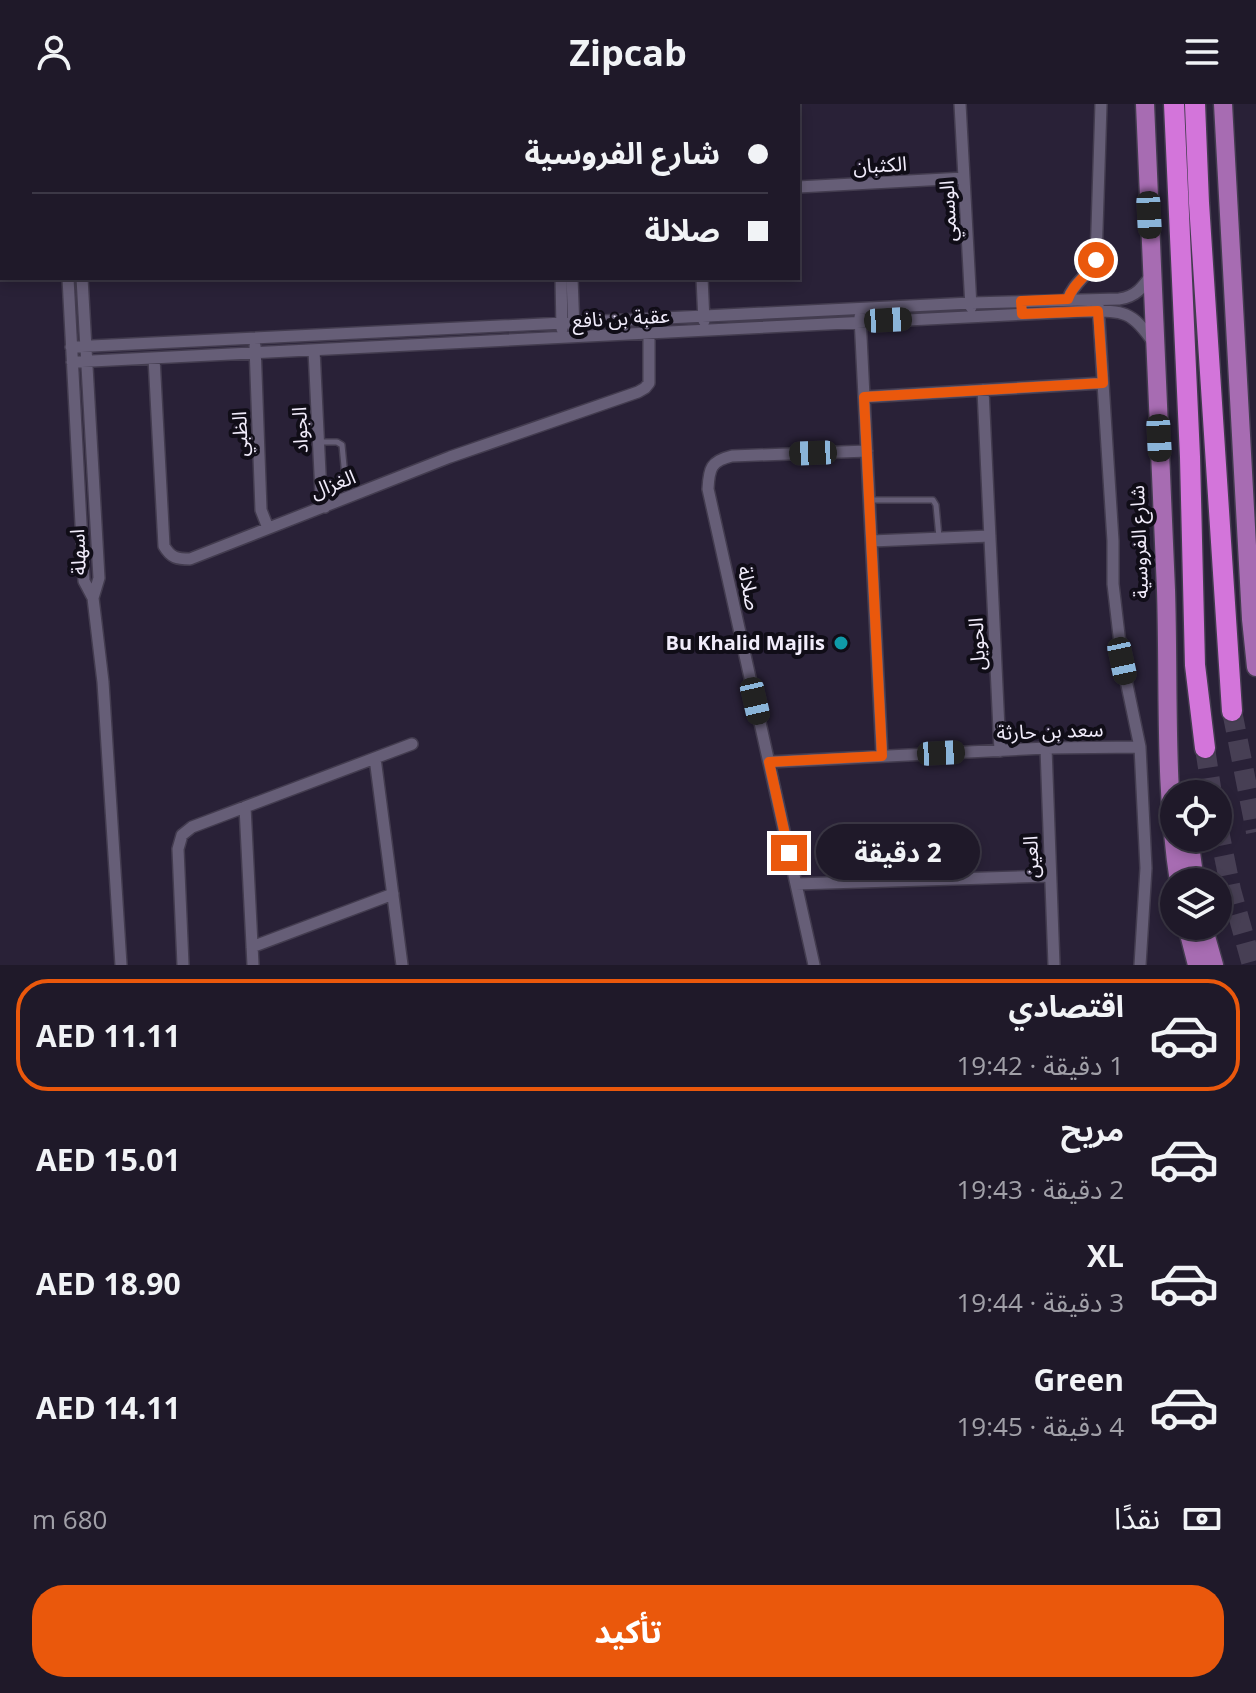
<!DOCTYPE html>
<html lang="ar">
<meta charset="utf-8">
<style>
body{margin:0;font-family:"Open Sans","Noto Sans Arabic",sans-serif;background:#272231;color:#f1f3f6;direction:rtl;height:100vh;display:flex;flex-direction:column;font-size:30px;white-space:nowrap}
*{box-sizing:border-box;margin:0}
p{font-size:26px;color:#a1a0a8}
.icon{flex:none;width:44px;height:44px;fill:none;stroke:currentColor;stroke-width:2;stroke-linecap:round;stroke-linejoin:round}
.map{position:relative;height:861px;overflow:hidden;direction:ltr}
.panel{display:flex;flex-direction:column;background:#1f1929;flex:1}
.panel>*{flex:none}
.top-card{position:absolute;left:0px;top:0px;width:800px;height:176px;box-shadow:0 4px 12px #0003,0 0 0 2px #3c3846;direction:rtl;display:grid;align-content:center;height:176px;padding:0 32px;background:#1f1929}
.fabs{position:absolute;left:1160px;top:676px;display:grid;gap:16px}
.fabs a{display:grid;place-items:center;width:72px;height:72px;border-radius:50%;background:#1f1929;box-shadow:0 4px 12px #0003,0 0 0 2px #3c3846;font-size:40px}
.end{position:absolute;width:36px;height:36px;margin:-18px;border:10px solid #ea580c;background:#fff;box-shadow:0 0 0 4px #fff}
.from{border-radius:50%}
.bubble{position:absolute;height:56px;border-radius:28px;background:#1f1929;box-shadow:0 4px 12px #0003,0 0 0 2px #3c3846;font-size:26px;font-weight:700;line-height:56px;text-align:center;direction:rtl}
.car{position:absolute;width:24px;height:48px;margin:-24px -12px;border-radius:10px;box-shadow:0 0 6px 2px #0007;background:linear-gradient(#222 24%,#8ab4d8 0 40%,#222 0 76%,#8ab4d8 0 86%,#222 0)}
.top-card b{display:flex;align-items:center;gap:28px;height:76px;font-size:30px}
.top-card b+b{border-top:2px solid #3c3846}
.top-card i{width:20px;height:20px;background:#f1f3f6}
ul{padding:14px 0 0;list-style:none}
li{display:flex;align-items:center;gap:24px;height:112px;margin:0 16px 12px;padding:0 16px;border:4px solid transparent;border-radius:32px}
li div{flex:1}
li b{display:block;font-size:30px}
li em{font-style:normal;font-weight:700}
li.on{border-color:#ea580c}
li>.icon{width:72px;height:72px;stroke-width:1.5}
.pay{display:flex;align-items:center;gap:20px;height:88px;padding:0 32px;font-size:30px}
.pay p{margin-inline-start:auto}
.cta{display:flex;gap:16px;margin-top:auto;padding:16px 32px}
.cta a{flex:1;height:92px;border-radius:32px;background:#ea580c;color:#fff;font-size:32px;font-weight:700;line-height:92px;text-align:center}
header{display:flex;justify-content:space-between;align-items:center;height:104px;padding:0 32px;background:#1f1929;font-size:36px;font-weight:700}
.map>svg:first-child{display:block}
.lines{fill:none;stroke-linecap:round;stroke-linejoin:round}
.highway-tunnel{stroke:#473f54;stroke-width:20;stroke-dasharray:20 10;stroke-linecap:butt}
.lane-casing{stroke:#433c4f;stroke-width:8}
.street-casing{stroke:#433c4f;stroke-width:14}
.primary-casing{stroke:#433c4f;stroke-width:21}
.highway-casing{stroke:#433c4f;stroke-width:23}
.lane{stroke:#665e77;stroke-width:5}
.street{stroke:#665e77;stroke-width:11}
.primary{stroke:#a76cb2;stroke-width:18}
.highway{stroke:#d375da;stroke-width:20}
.route{stroke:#ea580c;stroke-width:10}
.culture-dot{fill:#0f9aa8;stroke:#100d17;stroke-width:3}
.labels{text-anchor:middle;stroke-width:8;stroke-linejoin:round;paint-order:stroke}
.street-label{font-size:20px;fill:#f1ecfb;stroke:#100d17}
.poi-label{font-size:20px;font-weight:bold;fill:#f1ecfb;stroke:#100d17;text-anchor:end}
</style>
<header><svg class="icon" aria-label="menu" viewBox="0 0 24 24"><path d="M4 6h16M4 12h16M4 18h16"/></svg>Zipcab<svg class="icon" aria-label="person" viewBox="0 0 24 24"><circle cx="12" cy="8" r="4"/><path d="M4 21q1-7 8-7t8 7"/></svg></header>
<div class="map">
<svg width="1256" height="861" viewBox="0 0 1256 861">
<rect width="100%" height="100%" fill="#292137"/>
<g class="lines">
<path class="highway-tunnel" d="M1232,607L1256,728
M1205,644L1212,690
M1218,722L1231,786L1252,861"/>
<g class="lane-casing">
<path id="lane" d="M319,338H337L342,341L345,373
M870,396H933L936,401L939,433"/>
</g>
<g class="street-casing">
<path id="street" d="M60,0V2
M72,0L73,2
M157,0V2
M425,0V2
M553,0L554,2
M567,0V2
M694,0V2
M960,0L971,203
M798,83L964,74
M68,174L84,477L93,494L99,474L82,174
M561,174L562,225
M572,174L574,225
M702,174L704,217
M1068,195C1073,179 1089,171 1096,156L1101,0
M1098,200L1113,437V480L1122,557L1140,643L1146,764L1140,861
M860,213L882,652
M255,242L261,406L268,424
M71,243L971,199L1119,195C1136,193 1143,183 1152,170
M314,246L321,390L325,403
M154,254L164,442C171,454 177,455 190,455L450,353L638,288L645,284L649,279V230
M72,258L1088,207C1124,207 1132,207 1153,238
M983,286L1000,647
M864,293L1103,279
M872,437L990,432
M93,494L103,578L121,861
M1046,644L1054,861
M375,654L402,861
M769,658L1046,644L1140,643
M245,703L253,861
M796,780L1050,772
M252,843L393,790
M183,861L178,745L182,731L192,723L412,640
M814,861L708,385C709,364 711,357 732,352L867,347"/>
</g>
<g class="primary-casing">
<path id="primary" d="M1145,0C1151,162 1160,324 1166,486C1169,583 1164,682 1179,778
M1223,0L1251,515L1256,563
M1189,734L1195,778
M1187,822L1197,861
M1203,822L1214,861"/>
</g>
<g class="highway-casing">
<path id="highway" d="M1174,0L1190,353L1195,561L1205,644
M1195,0L1199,99L1232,607"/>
</g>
<use href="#lane" class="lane"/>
<use href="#street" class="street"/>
<use href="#primary" class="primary"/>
<use href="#highway" class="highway"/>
</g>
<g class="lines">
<path class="route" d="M789,749L769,658L882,652L864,293L1103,279L1098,207L1022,210L1021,197L1068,195C1073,179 1089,171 1096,156"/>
</g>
<circle class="culture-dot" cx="841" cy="539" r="8"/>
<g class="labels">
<g class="street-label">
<text transform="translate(880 61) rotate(-3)" y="7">الكثبان</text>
<text transform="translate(948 107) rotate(-93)" y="7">الوسمي</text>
<text transform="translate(621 214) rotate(-3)" y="7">عقبة بن نافع</text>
<text transform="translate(300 326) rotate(-92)" y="7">الجواد</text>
<text transform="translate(240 330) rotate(-92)" y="7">الظبي</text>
<text transform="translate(333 380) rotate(-21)" y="7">الغزال</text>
<text transform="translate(1139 438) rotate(-92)" y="7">شارع الفروسية</text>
<text transform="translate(78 448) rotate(-92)" y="7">اسهلة</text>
<text transform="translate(749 484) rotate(78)" y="7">صلالة</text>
<text transform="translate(977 540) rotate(-93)" y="7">الحويل</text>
<text transform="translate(1050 627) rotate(-2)" y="7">سعد بن حارثة</text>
<text transform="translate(1031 753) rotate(-92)" y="7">العين</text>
</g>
<g class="poi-label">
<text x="825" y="546">Bu Khalid Majlis</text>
</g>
</g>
</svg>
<div class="fabs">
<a><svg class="icon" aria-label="locate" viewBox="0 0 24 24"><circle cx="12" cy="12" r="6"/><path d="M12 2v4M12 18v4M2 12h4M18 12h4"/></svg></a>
<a><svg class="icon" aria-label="layers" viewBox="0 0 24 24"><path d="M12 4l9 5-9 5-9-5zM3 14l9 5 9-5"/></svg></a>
</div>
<i class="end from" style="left:1096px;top:156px"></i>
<i class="end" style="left:789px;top:749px"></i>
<div class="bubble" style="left:816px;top:720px;width:164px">2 دقيقة</div>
<i class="car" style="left:1149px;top:111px;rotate:177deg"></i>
<i class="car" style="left:888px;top:216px;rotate:87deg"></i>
<i class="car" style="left:1159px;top:334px;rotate:177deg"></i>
<i class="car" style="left:813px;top:349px;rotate:268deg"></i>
<i class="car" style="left:1122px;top:557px;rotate:168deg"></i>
<i class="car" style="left:755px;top:597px;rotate:167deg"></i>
<i class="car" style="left:941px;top:649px;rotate:87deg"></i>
<div class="top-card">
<b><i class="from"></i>شارع الفروسية</b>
<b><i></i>صلالة</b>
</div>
</div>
<section class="panel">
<ul>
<li class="on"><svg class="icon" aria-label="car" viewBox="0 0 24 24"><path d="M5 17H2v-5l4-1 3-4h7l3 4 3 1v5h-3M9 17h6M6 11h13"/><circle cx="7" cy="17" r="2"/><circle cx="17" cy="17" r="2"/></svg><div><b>اقتصادي</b><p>1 دقيقة · 19:42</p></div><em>AED 11.11</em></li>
<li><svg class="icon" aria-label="car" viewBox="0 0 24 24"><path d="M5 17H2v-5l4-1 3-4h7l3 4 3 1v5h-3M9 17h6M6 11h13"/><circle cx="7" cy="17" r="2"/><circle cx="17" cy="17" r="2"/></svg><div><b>مريح</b><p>2 دقيقة · 19:43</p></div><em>AED 15.01</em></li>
<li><svg class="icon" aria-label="car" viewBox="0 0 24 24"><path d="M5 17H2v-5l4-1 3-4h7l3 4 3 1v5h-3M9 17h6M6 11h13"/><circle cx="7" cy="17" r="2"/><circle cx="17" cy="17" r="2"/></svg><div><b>XL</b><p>3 دقيقة · 19:44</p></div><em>AED 18.90</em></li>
<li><svg class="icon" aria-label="car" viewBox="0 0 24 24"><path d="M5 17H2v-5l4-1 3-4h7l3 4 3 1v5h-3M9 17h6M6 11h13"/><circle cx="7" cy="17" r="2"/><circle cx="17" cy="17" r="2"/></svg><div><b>Green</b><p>4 دقيقة · 19:45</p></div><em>AED 14.11</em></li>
</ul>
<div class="pay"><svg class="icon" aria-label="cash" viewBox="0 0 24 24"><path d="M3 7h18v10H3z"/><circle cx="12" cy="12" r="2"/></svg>نقدًا<p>680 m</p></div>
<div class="cta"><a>تأكيد</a></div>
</section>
